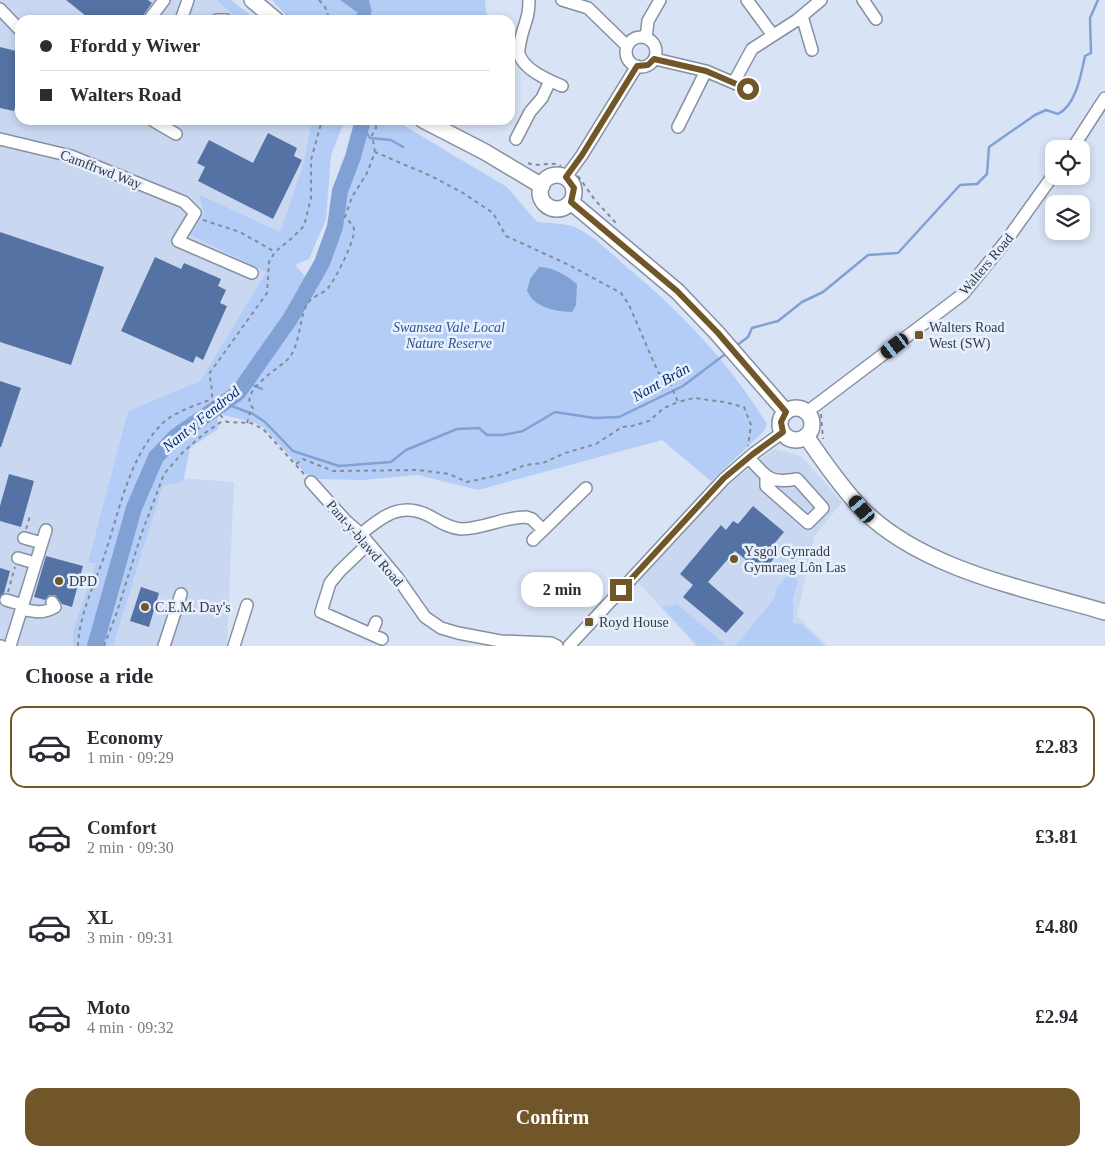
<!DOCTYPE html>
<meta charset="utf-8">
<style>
body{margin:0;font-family:Georgia,serif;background:#f2f2f3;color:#2b2b33;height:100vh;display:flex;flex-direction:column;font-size:19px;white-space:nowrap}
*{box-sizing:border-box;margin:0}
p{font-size:16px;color:#7c7c81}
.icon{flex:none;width:28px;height:28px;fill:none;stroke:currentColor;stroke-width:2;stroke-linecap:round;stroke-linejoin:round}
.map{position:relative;height:646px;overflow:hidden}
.panel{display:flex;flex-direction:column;background:#fff;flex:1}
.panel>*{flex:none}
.guide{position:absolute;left:15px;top:15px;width:500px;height:110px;border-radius:15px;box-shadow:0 2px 8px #0003;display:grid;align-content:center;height:110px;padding:0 25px;background:#fff}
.tools{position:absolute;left:1045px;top:140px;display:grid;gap:10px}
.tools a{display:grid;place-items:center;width:45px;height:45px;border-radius:10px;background:#fff;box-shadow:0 2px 8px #0003;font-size:25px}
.end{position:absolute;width:22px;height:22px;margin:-11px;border:6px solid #705628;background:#fff;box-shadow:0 0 0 2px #fff}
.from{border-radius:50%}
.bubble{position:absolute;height:35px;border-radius:15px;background:#fff;box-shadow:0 2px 8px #0003;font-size:16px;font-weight:700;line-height:35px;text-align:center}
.car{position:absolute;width:15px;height:30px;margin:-15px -8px;border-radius:6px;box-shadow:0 0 4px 1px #0007;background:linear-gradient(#222 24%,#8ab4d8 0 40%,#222 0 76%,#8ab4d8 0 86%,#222 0)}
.guide b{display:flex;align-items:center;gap:18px;height:48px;font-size:19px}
.guide b+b{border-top:1px solid #e1e1e2}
.guide i{width:12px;height:12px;background:#2b2b33}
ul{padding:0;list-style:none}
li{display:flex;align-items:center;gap:15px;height:82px;margin:0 10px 8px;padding:0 15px;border:2px solid transparent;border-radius:15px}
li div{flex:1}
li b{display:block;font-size:19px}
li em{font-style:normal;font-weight:700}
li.selected{border-color:#705628}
li>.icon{width:45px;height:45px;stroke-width:1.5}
h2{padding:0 25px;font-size:22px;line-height:60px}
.action{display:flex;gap:10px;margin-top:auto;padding:10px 25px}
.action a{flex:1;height:58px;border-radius:15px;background:#705628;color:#fff;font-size:20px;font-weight:700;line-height:58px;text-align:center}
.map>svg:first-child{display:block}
.built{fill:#c9d8f0}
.green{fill:#b4cdf6}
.water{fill:#81a1d5}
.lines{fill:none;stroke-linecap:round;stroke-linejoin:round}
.stream{stroke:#81a1d5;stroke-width:2.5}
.river{stroke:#81a1d5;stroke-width:16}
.building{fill:#5472a3}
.minor-casing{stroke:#8690a1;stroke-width:14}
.major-casing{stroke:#8690a1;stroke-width:18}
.path{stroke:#838b97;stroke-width:2;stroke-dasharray:4 4;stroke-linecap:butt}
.minor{stroke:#fff;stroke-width:11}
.major{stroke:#fff;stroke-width:15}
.route{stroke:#705628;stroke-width:6}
.poi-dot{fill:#705628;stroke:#e7f0fe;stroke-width:2}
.labels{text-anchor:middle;stroke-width:5;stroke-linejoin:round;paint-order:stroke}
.street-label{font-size:14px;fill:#353940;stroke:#e7f0fe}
.park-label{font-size:14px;font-style:italic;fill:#2c5293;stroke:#e7f0fe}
.poi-label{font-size:14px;fill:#353940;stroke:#e7f0fe;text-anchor:start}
.water-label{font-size:15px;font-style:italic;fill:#052b68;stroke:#e7f0fe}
</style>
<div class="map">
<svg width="1105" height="646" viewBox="0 0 1105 646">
<rect width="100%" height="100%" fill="#d8e3f5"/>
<path class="built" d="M0,0H216L240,20H20V120H312L303,165L280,232L200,194L204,214L191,235L266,272L200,381L128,411L113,473L234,482L227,646H0Z
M774,449L801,456L842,502L814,537L797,616L828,646H696L638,582L727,485Z"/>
<path class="green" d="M216,0H231L257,20H240Z
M272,0H340L360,13L362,20H294L285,14Z
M369,0H485L487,20H371L372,12Z
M312,120H345L331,155L326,219L309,259L295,265L307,279L297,290C275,327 254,379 218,403V429L190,448L183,482L163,485L113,646H73V631L96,563H88L128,411L200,381L266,272L190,235L204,214L199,194L280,232L303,165Z
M366,120H395L443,149L507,187L537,222C548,223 565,223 575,227C592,235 609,251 623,264C679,310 729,362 767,424L764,431L711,481L662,440L478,490L418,475L362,480L318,479L307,475L263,427L253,422L223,415V407L240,393L297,311L318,277L331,245L341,212L344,189L355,160Z
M789,574L798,581L793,598V623L801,624L825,646H735L774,599L777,587Z
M677,604L726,645L698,646L662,607Z"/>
<path class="water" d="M340,0H369L372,12L364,17Z
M539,267C553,267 566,275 577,284L576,305L572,312C554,311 535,308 527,291L530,279Z"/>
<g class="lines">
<path class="stream" d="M362,126L370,138L391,140L403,147
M343,167L347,170
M736,346L748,337L752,328L778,321L802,302L823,292L868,255L898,253L960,185L977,184L987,174L989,147L1035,115L1046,110L1058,114C1076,105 1081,75 1085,56L1091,53L1090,18L1098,0
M246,382L262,389
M221,405H229L253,414L265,422L293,451L339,466L391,462L406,450L457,429L479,428L487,435H503L523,431L555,412L594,418L619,417L683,386L728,352"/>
<path class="river" d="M364,17L365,20
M95,646L134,508L156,457L176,436L238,393L290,319L322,263L335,227L340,191L353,157L363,120"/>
</g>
<path class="building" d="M66,0H148L152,3L140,20H91Z
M0,47L20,52V88L14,111L0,108Z
M268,133L297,148L294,156L302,160L273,219L198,181L205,167L197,163L209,140L253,163Z
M0,232L104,267L71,365L0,342Z
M155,257L181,269L184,263L221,279L218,286L226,290L220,303L227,306L203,360L196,356L193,363L121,331Z
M0,381L21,388L1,447H0Z
M9,474L34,481L21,527L0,521V506Z
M753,506L784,532L769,550L776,556L762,573L735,551L708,582L744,613L726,633L683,597L693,585L680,574L721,525L726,530L733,521L738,524Z
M46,556L83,566L72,607L62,604L55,595H49L45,600L34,597Z
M0,568L10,571L4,593L0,596Z
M141,587L159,593L149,627L130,621Z"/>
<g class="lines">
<g class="minor-casing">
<path id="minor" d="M529,0C529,16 526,20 522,34C521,39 518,49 519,54C524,70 548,80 562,86
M562,0L588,8L627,46
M747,0L772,34
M863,0L876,19
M0,9L20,30
M802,16L812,50
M149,20L164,0
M181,20L188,0
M217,20H226
M626 52a15 15 0 1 1 30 0a15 15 0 1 1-30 0Z
M646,38L648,21L660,0
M655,59L706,71L748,89
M734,82L752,49L797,20L821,0
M152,120L176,134
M678,127L706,71
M0,139L71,156L184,202L195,213L178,241L252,273
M516,139L530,112L542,98L550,81
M1072,149L1105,98
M566,177L582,155L637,66
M807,412L963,294L1006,241L1054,174
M749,458C767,477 769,484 797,479L823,508L808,523L766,486V476
M311,482L346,521L361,534L397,577L425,617L441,628L458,633L500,641L551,643L557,646
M361,534C384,515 403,500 433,518C442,523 450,528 461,529C483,529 504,517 526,517L532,519L543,530
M24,538L42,543
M533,540L586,488
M368,544L340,571L330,583L321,612L382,639
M18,558L35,563
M6,600L23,605
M22,609C35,612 43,614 55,607L52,602
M371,634L376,622
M0,646H1
M10,646L46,530
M164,646L181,594
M234,646L247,605
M569,646L724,479L753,454L783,432"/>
</g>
<g class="major-casing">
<path id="major" d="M252,0L276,20
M423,120L485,152L542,186
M540 192a17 17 0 1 1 34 0a17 17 0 1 1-34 0Z
M571,202L677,291L717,333L786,412
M780 424a16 16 0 1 1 32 0a16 16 0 1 1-32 0Z
M806,436C823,461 841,487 862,509C923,570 1024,588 1105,612"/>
</g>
<path class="path" d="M319,0L325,7L330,20
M286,15L292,20
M375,152L372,135L376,128V120
M528,163C539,168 551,160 561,166
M578,176L595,200L616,223
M203,220L240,232L275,252
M793,401L797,404L804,401
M821,414L823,439
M247,423L251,409L253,408C237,392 280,368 289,358C300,345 299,319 307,304C313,295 322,295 328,288C335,280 356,239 354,229C352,224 349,221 345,217L352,197L367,173L375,152L431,176L463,193L493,213L506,236L569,265L621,293L629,305L658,372L670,383L678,402L694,398L724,402L744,407L751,425L748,446
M296,464L303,459L333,471L419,470L449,474L467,482L504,474L525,465L543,463L565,453L596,444L622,427L632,426L649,421L664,408L678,402
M304,474L263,429L251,423L227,422C205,401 216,398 209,374L267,293L269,262L275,252L292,238L304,226L311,198V160L322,120
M26,529L30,516
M8,592L15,567
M78,646C79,615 95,583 105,554C119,512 128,462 158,428C170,413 194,406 212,399
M104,646L117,612L141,535L164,474L183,452L205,433L224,420"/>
<use href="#minor" class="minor"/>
<use href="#major" class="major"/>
</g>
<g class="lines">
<path class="route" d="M621,590L724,478L753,454L783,432L781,422L786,412L718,333L677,291L571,202L574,188L566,177L582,155L637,66L648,65L654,59L706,71L748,89"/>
</g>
<g class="poi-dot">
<rect x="914" y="330" width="10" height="10" rx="2.5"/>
<circle cx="734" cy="559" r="5"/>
<circle cx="59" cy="581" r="5"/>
<circle cx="145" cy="607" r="5"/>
<rect x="584" y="617" width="10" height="10" rx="2.5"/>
</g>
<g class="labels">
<g class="street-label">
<text transform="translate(101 169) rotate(21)" y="5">Camffrwd Way</text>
<text transform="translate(986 264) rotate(-50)" y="5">Walters Road</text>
<text transform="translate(365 543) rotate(49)" y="5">Pant-y-blawd Road</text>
</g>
<g class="park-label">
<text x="449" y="332">Swansea Vale Local<tspan x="449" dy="16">Nature Reserve</tspan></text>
</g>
<g class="poi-label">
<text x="929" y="332">Walters Road<tspan x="929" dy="16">West (SW)</tspan></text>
<text x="744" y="556">Ysgol Gynradd<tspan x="744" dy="16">Gymraeg Lôn Las</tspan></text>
<text x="69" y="586">DPD</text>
<text x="155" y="612">C.E.M. Day's</text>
<text x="599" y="627">Royd House</text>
</g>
<g class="water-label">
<text transform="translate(661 382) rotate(-29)" y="5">Nant Brân</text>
<text transform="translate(201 419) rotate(-39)" y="5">Nant y Fendrod</text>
</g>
</g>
</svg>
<div class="tools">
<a><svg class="icon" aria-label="locate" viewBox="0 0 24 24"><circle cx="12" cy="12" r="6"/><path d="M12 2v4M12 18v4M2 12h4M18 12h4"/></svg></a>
<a><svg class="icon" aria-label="layers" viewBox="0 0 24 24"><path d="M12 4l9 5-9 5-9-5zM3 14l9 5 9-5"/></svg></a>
</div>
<i class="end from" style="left:748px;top:89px"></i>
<i class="end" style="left:621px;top:590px"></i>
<div class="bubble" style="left:521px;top:572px;width:82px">2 min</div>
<i class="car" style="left:895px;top:346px;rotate:233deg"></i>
<i class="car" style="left:862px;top:509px;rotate:320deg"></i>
<div class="guide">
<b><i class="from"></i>Ffordd y Wiwer</b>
<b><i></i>Walters Road</b>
</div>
</div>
<section class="panel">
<h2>Choose a ride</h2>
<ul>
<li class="selected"><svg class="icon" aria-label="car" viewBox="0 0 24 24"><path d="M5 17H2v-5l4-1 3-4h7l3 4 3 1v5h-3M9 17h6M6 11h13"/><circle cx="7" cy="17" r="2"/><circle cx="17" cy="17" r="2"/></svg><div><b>Economy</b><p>1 min · 09:29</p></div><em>£2.83</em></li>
<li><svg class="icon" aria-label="car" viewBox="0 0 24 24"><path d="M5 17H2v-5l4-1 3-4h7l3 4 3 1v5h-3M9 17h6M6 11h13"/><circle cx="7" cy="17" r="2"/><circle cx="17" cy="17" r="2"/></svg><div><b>Comfort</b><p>2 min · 09:30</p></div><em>£3.81</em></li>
<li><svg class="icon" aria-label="car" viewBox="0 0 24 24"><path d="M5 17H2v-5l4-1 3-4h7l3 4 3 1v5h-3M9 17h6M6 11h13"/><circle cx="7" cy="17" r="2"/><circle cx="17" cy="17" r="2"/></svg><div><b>XL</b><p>3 min · 09:31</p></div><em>£4.80</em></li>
<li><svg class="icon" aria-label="car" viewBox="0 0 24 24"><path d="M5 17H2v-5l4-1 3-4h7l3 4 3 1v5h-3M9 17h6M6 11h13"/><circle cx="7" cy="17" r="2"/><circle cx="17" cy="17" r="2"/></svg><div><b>Moto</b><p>4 min · 09:32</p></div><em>£2.94</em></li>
</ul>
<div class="action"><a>Confirm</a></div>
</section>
